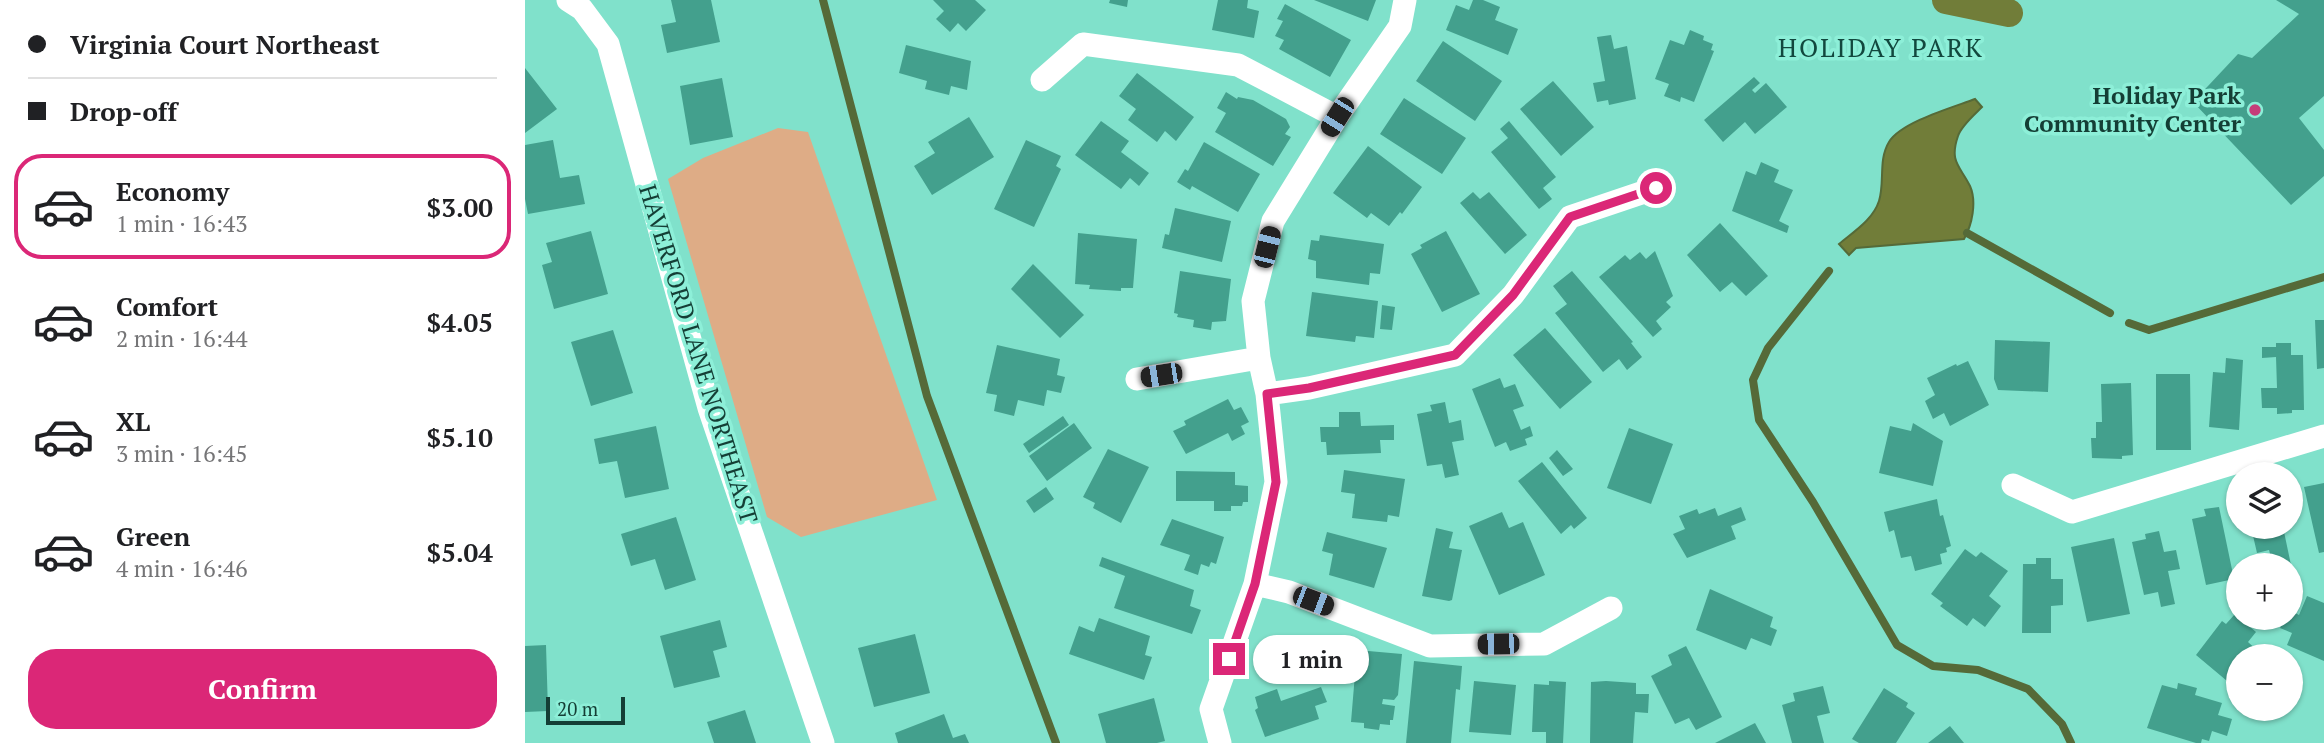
<!DOCTYPE html>
<meta charset="utf-8">
<style>
body{margin:0;font-family:"PT Serif",serif;background:#f6f6f6;color:#202124;height:100vh;display:flex;flex-direction:column;font-size:26px;white-space:nowrap}
*{box-sizing:border-box;margin:0}
p{font-size:23px;color:#757577}
.icon{flex:none;width:38px;height:38px;fill:none;stroke:currentColor;stroke-width:2;stroke-linecap:round;stroke-linejoin:round}
.map{position:relative;flex:1;overflow:hidden}
.sheet{display:flex;flex-direction:column;background:#fff;width:525px}
.sheet>*{flex:none}
.top-card{display:grid;align-content:center;height:154px;padding:0 28px;background:#fff}
.controls{position:absolute;left:1701px;top:462px;display:grid;gap:14px}
.controls a{display:grid;place-items:center;width:77px;height:77px;border-radius:50%;background:#fff;box-shadow:0 2px 5px #0004;font-size:35px}
.scale{position:absolute;left:21px;bottom:18px;width:79px;box-sizing:border-box;padding-left:7px;border:4px solid #143e35;border-top:0;font-size:19px;line-height:24px;white-space:nowrap;color:#143e35;-webkit-text-stroke:5px #8defd8;paint-order:stroke}
.end{position:absolute;width:32px;height:32px;margin:-16px;border:9px solid #db2777;background:#fff;box-shadow:0 0 0 4px #fff}
.from{border-radius:50%}
.bubble{position:absolute;height:49px;border-radius:24px;background:#fff;box-shadow:0 2px 5px #0004;font-size:23px;font-weight:700;line-height:49px;text-align:center}
.car{position:absolute;width:21px;height:42px;margin:-21px -10px;border-radius:9px;box-shadow:0 0 5px 2px #0007;background:linear-gradient(#222 24%,#8ab4d8 0 40%,#222 0 76%,#8ab4d8 0 86%,#222 0)}
.top-card b{display:flex;align-items:center;gap:24px;height:66px;font-size:26px}
.top-card b+b{border-top:2px solid #e0e0e0}
.top-card i{width:18px;height:18px;background:#202124}
ul{padding:0;list-style:none}
li{display:flex;align-items:center;gap:21px;height:105px;margin:0 14px 10px;padding:0 14px;border:4px solid transparent;border-radius:28px}
li div{flex:1}
li b{display:block;font-size:26px}
li em{font-style:normal;font-weight:700}
li.on{border-color:#db2777}
li>.icon{width:63px;height:63px;stroke-width:1.5}
.button{display:flex;gap:14px;margin-top:auto;padding:14px 28px}
.button a{flex:1;height:80px;border-radius:28px;background:#db2777;color:#fff;font-size:28px;font-weight:700;line-height:80px;text-align:center}
main{display:flex;flex:1;min-height:0}
.map>svg:first-child{display:block}
.green{fill:#deac86}
.water{fill:#717d39;stroke:#556a38;stroke-width:2}
.lines{fill:none;stroke-linecap:round;stroke-linejoin:round}
.stream{stroke:#556a38;stroke-width:8}
.canal{stroke:#717d39;stroke-width:28}
.building{fill:#43a08d}
.street{stroke:#fff;stroke-width:23}
.route{stroke:#db2777;stroke-width:9}
.poi-dot{fill:#c53d79;stroke:#8defd8;stroke-width:2.5}
.labels{text-anchor:middle;stroke-width:7;stroke-linejoin:round;paint-order:stroke}
.poi-label{font-size:24px;font-weight:bold;fill:#143e35;stroke:#8defd8;text-anchor:end}
.street-label{font-size:24px;fill:#143e35;stroke:#8defd8}
.neighbourhood-label{font-size:26px;letter-spacing:2px;fill:#12483e;stroke:#8defd8}
</style>
<main>
<section class="sheet">
<div class="top-card">
<b><i class="from"></i>Virginia Court Northeast</b>
<b><i></i>Drop-off</b>
</div>
<ul>
<li class="on"><svg class="icon" aria-label="car" viewBox="0 0 24 24"><path d="M5 17H2v-5l4-1 3-4h7l3 4 3 1v5h-3M9 17h6M6 11h13"/><circle cx="7" cy="17" r="2"/><circle cx="17" cy="17" r="2"/></svg><div><b>Economy</b><p>1 min · 16:43</p></div><em>$3.00</em></li>
<li><svg class="icon" aria-label="car" viewBox="0 0 24 24"><path d="M5 17H2v-5l4-1 3-4h7l3 4 3 1v5h-3M9 17h6M6 11h13"/><circle cx="7" cy="17" r="2"/><circle cx="17" cy="17" r="2"/></svg><div><b>Comfort</b><p>2 min · 16:44</p></div><em>$4.05</em></li>
<li><svg class="icon" aria-label="car" viewBox="0 0 24 24"><path d="M5 17H2v-5l4-1 3-4h7l3 4 3 1v5h-3M9 17h6M6 11h13"/><circle cx="7" cy="17" r="2"/><circle cx="17" cy="17" r="2"/></svg><div><b>XL</b><p>3 min · 16:45</p></div><em>$5.10</em></li>
<li><svg class="icon" aria-label="car" viewBox="0 0 24 24"><path d="M5 17H2v-5l4-1 3-4h7l3 4 3 1v5h-3M9 17h6M6 11h13"/><circle cx="7" cy="17" r="2"/><circle cx="17" cy="17" r="2"/></svg><div><b>Green</b><p>4 min · 16:46</p></div><em>$5.04</em></li>
</ul>
<div class="button"><a>Confirm</a></div>
</section>
<div class="map">
<svg width="1799" height="743" viewBox="0 0 1799 743">
<rect width="100%" height="100%" fill="#80e1cb"/>
<path class="green" d="M253,128L283,132L412,500L276,537L242,517L143,179L178,158Z"/>
<path class="water" d="M1450,99L1457,107C1449,115 1436,126 1433,136C1424,162 1435,166 1445,186C1452,202 1447,225 1439,239L1331,248L1324,255L1314,244C1328,232 1348,220 1354,201C1360,182 1353,160 1364,142C1376,122 1429,107 1450,99Z"/>
<g class="lines">
<path class="stream" d="M298,0L402,396L531,743
M1442,233L1585,313
M1304,271L1243,348L1228,380L1234,420L1288,502L1372,645L1408,666L1453,670L1503,689L1537,724L1546,743
M1604,323L1624,330L1799,277"/>
<path class="canal" d="M1421,0L1484,13"/>
</g>
<path class="building" d="M146,0H186L195,42L142,53L136,25L151,22Z
M408,0H450L461,10L441,31L433,23L425,32L411,19L419,11Z
M585,0H603L602,7L584,3Z
M693,0H723L722,8L734,11L729,38L687,30Z
M789,0H851L843,21Z
M948,0H958L975,7L970,20L993,29L983,55L921,30L931,5L944,10Z
M1751,0H1799V96L1774,118L1799,150V176L1766,205L1668,102L1713,54L1727,58L1774,14Z
M760,4L826,40L805,77L754,49L759,40L750,36L758,21L752,19Z
M1165,30L1179,36L1178,40L1188,44L1186,50L1189,51L1169,102L1156,97L1155,102L1139,96L1144,84L1130,79L1145,40L1159,45Z
M1086,35L1089,49L1102,46L1111,99L1084,105L1083,100L1072,102L1068,83L1080,81L1072,37Z
M918,41L977,81L950,121L891,81Z
M381,45L446,61L442,90L426,86L424,95L400,89L402,81L374,73Z
M0,68L32,109L0,133Z
M612,73L669,117L651,141L640,131L632,142L603,120L611,109L594,96Z
M1229,77L1235,83L1227,90L1230,93L1241,83L1262,107L1230,134L1220,122L1198,142L1179,120Z
M197,78L208,137L165,145L155,86Z
M1028,81L1069,127L1036,156L995,109Z
M701,92L712,99L713,97L728,100L761,119L765,127L760,134L766,137L748,166L690,132L701,113L692,108Z
M879,98L941,138L917,174L855,134Z
M444,117L469,157L407,195L389,166L410,153L403,142Z
M576,121L604,141L596,152L624,173L614,186L605,178L596,189L550,155Z
M984,121L1031,177L1018,188L1027,199L1014,209L966,152L983,138L975,129Z
M28,140L35,178L54,175L60,204L3,214L0,199V145Z
M501,140L536,156L531,166L536,169L509,227L469,209Z
M679,142L735,174L713,212L667,186L665,190L652,182L660,169L663,171Z
M843,146L897,187L877,214L875,212L864,226L846,213L842,218L808,193Z
M1236,162L1254,170L1249,182L1268,190L1254,221L1264,226L1262,233L1207,211L1221,171L1231,175Z
M948,192L955,199L964,192L1002,235L980,254L935,203Z
M650,208L706,221L697,262L637,248L640,234L644,235Z
M1195,223L1243,276L1221,296L1207,282L1195,292L1162,255Z
M66,231L83,294L29,309L17,265L27,262L21,243Z
M921,231L955,294L917,312L886,254L897,248L895,245Z
M553,233L612,239L608,288H596V291L564,289L565,285L550,284Z
M795,235L859,244L855,274L845,273L844,285L791,278V261L783,259L786,240L794,241Z
M1130,251L1148,296L1141,302L1146,307L1131,321L1137,329L1128,337L1074,277L1100,255L1105,260L1115,252L1121,259Z
M508,264L559,315L535,338L486,289Z
M655,271L706,279L701,321L687,322L686,330L668,327L669,320L652,317L653,314L649,313Z
M1047,271L1108,342L1106,343L1117,357L1102,370L1094,359L1078,372L1030,313L1042,304L1028,286Z
M787,292L853,301L849,338L831,336L830,342L781,336Z
M857,305L870,307L867,330L855,329Z
M1790,320H1799V368L1792,369Z
M1020,328L1067,382L1035,409L988,355Z
M88,330L108,393L66,406L46,342Z
M1470,340L1525,342L1523,392L1473,390L1469,379Z
M1751,343H1766V355H1778L1779,410H1767V413L1752,414V408H1737L1736,388H1752L1751,357L1737,358V347H1751Z
M472,345L535,359L532,375L540,377L536,393L522,390L519,406L493,400L489,416L469,411L472,395L461,393Z
M1701,358L1718,360L1714,430L1684,427L1688,372L1700,373Z
M1443,361L1464,405L1425,426L1419,413L1408,419L1400,401L1410,395L1402,378L1431,364L1432,366Z
M1631,374H1665L1666,450H1631Z
M975,378L979,388L990,384L999,406L988,410L996,430L1005,426L1008,436L1000,439L1002,445L985,451L981,442L970,447L947,389Z
M1606,383L1608,455L1597,456V459L1567,458L1566,438H1571V422H1577L1576,384Z
M703,399L709,410L716,407L724,422L716,426L720,434L707,441L703,433L661,454L648,431L661,425L659,421Z
M920,402L924,423L936,420L939,440L927,442L934,475L920,478L917,464L902,466L892,414L907,411L905,405Z
M814,412H835L836,426L869,425V440H855L856,453L802,455L801,442H796L795,427H814Z
M538,416L544,425L504,453L498,444Z
M549,423L567,448L522,481L504,456Z
M1388,423L1418,441L1408,486L1354,473L1365,426L1386,431Z
M131,426L144,489L100,498L92,461L74,464L69,439Z
M1104,428L1148,444L1126,504L1082,488Z
M583,449L624,467L596,523L568,508L570,503L558,497Z
M1032,450L1048,469L1038,476L1024,458Z
M1017,462L1062,518L1049,529L1046,525L1036,534L993,481Z
M819,470L880,479L874,517L863,515L862,522L827,518L830,494L816,492Z
M651,471L710,472V485L723,486V502H718L717,506H706V511H689V501H651Z
M1799,483V552L1794,553L1779,487Z
M521,487L529,499L509,513L501,501Z
M1412,499L1415,516L1418,515L1426,546L1421,548L1422,552L1415,554L1417,564L1390,571L1386,556L1376,558L1369,530L1364,532L1359,512Z
M1216,507L1221,520L1206,526L1211,539L1162,558L1148,534L1160,529L1154,516L1172,509L1174,514L1190,508L1193,516Z
M1694,507L1709,579L1681,585L1667,519L1681,516L1679,509Z
M977,512L984,528L998,522L1020,575L974,595L944,526Z
M151,517L171,580L140,590L130,559L106,566L96,534Z
M647,519L699,537L691,564L686,562L684,567L676,564L673,575L659,570L665,555L635,545Z
M1726,527H1758L1766,565H1748L1744,550L1732,553Z
M911,528L928,532L924,548L937,550L927,600L924,601L897,596Z
M1634,531L1639,552L1651,550L1655,569L1643,571L1650,604L1636,607L1633,592L1619,595L1607,542L1621,539L1620,534Z
M802,532L862,548L849,588L804,575L808,554L797,551Z
M1589,538L1605,614L1562,622L1546,547Z
M1440,549L1451,557L1456,552L1483,571L1464,596L1476,606L1460,627L1448,618L1442,626L1415,606L1418,603L1406,594Z
M577,557L669,590L665,606L676,610L667,634L589,608L600,576L574,566Z
M1511,558H1526V579H1538V605L1526,606V633H1497L1498,564H1511Z
M1185,589L1248,617L1245,627L1252,630L1246,646L1226,638L1221,650L1171,630Z
M1782,596L1799,603V661L1762,645L1767,633L1755,628L1760,618H1766V611L1774,615Z
M1710,614L1731,632L1723,642L1735,653L1733,656H1713V679L1708,686L1671,655L1697,621L1701,624Z
M574,618L625,636L620,655L627,657L619,680L544,654L554,626L569,632Z
M195,620L202,647L188,651L195,677L149,688L135,636Z
M390,634L405,693L349,707L333,648Z
M21,645L23,711L0,712V646Z
M1161,646L1197,717L1171,730L1164,718L1150,724L1126,676L1147,665L1143,655Z
M832,650L877,654L873,695L869,700L858,699L857,704L870,706L868,720H865V725L855,724L854,730L839,728V723L826,722Z
M889,661L937,666L935,690L931,689L926,743H881Z
M949,681L991,685L986,735L944,732Z
M1024,681L1041,682L1038,743H1021V732H1007L1009,684L1024,685Z
M1081,681L1111,683V694H1124L1123,713L1110,712L1108,743H1065L1066,682Z
M1653,683L1672,688L1670,695L1697,703L1693,715L1707,719L1702,736L1687,731L1684,741L1677,739L1676,743H1671L1622,728L1637,685L1652,689Z
M1298,686L1305,713L1292,716L1299,743H1267L1257,705L1270,701L1268,693Z
M796,687L802,702L790,706L794,719L740,737L730,710L733,708L730,697L752,689L756,701Z
M1359,688L1383,703L1381,707L1390,713L1371,743H1334L1327,739Z
M629,698L640,741L632,743H581L573,714Z
M220,710L231,743H189L182,722Z
M419,714L428,738L440,734L444,743H373L370,733Z
M1230,723L1241,743H1190Z
M1425,726L1439,743H1403Z"/>
<g class="lines">
<path class="street" d="M43,0L57,9L83,44L184,408L298,743
M517,80L558,44L713,65L812,117
M612,379L734,358
M742,394L784,388L930,355L988,295L1045,217L1131,188
M1488,485L1547,512L1799,436
M730,584L764,592L905,646L1019,644L1086,608
M695,743L686,709L730,584L751,482L742,394L734,358L728,301L748,221L812,117L875,26L880,0"/>
</g>
<g class="lines">
<path class="route" d="M704,659L730,584L751,482L742,394L784,388L930,355L988,295L1045,217L1131,188"/>
</g>
<circle class="poi-dot" cx="1730" cy="110" r="7"/>
<g class="labels">
<g class="poi-label">
<text x="1716" y="104">Holiday Park<tspan x="1716" dy="28">Community Center</tspan></text>
</g>
<g class="street-label">
<text transform="translate(173 354) rotate(73)" y="8">HAVERFORD LANE NORTHEAST</text>
</g>
<g class="neighbourhood-label">
<text x="1356" y="57">HOLIDAY PARK</text>
</g>
</g>
</svg>
<div class="controls">
<a><svg class="icon" aria-label="layers" viewBox="0 0 24 24"><path d="M12 4l9 5-9 5-9-5zM3 14l9 5 9-5"/></svg></a>
<a>+</a>
<a>−</a>
</div>
<div class="scale">20 m</div>
<i class="end from" style="left:1131px;top:188px"></i>
<i class="end" style="left:704px;top:659px"></i>
<div class="bubble" style="left:728px;top:635px;width:116px">1 min</div>
<i class="car" style="left:812px;top:117px;rotate:212deg"></i>
<i class="car" style="left:742px;top:247px;rotate:14deg"></i>
<i class="car" style="left:636px;top:375px;rotate:261deg"></i>
<i class="car" style="left:788px;top:601px;rotate:111deg"></i>
<i class="car" style="left:973px;top:644px;rotate:269deg"></i>
</div>
</main>
